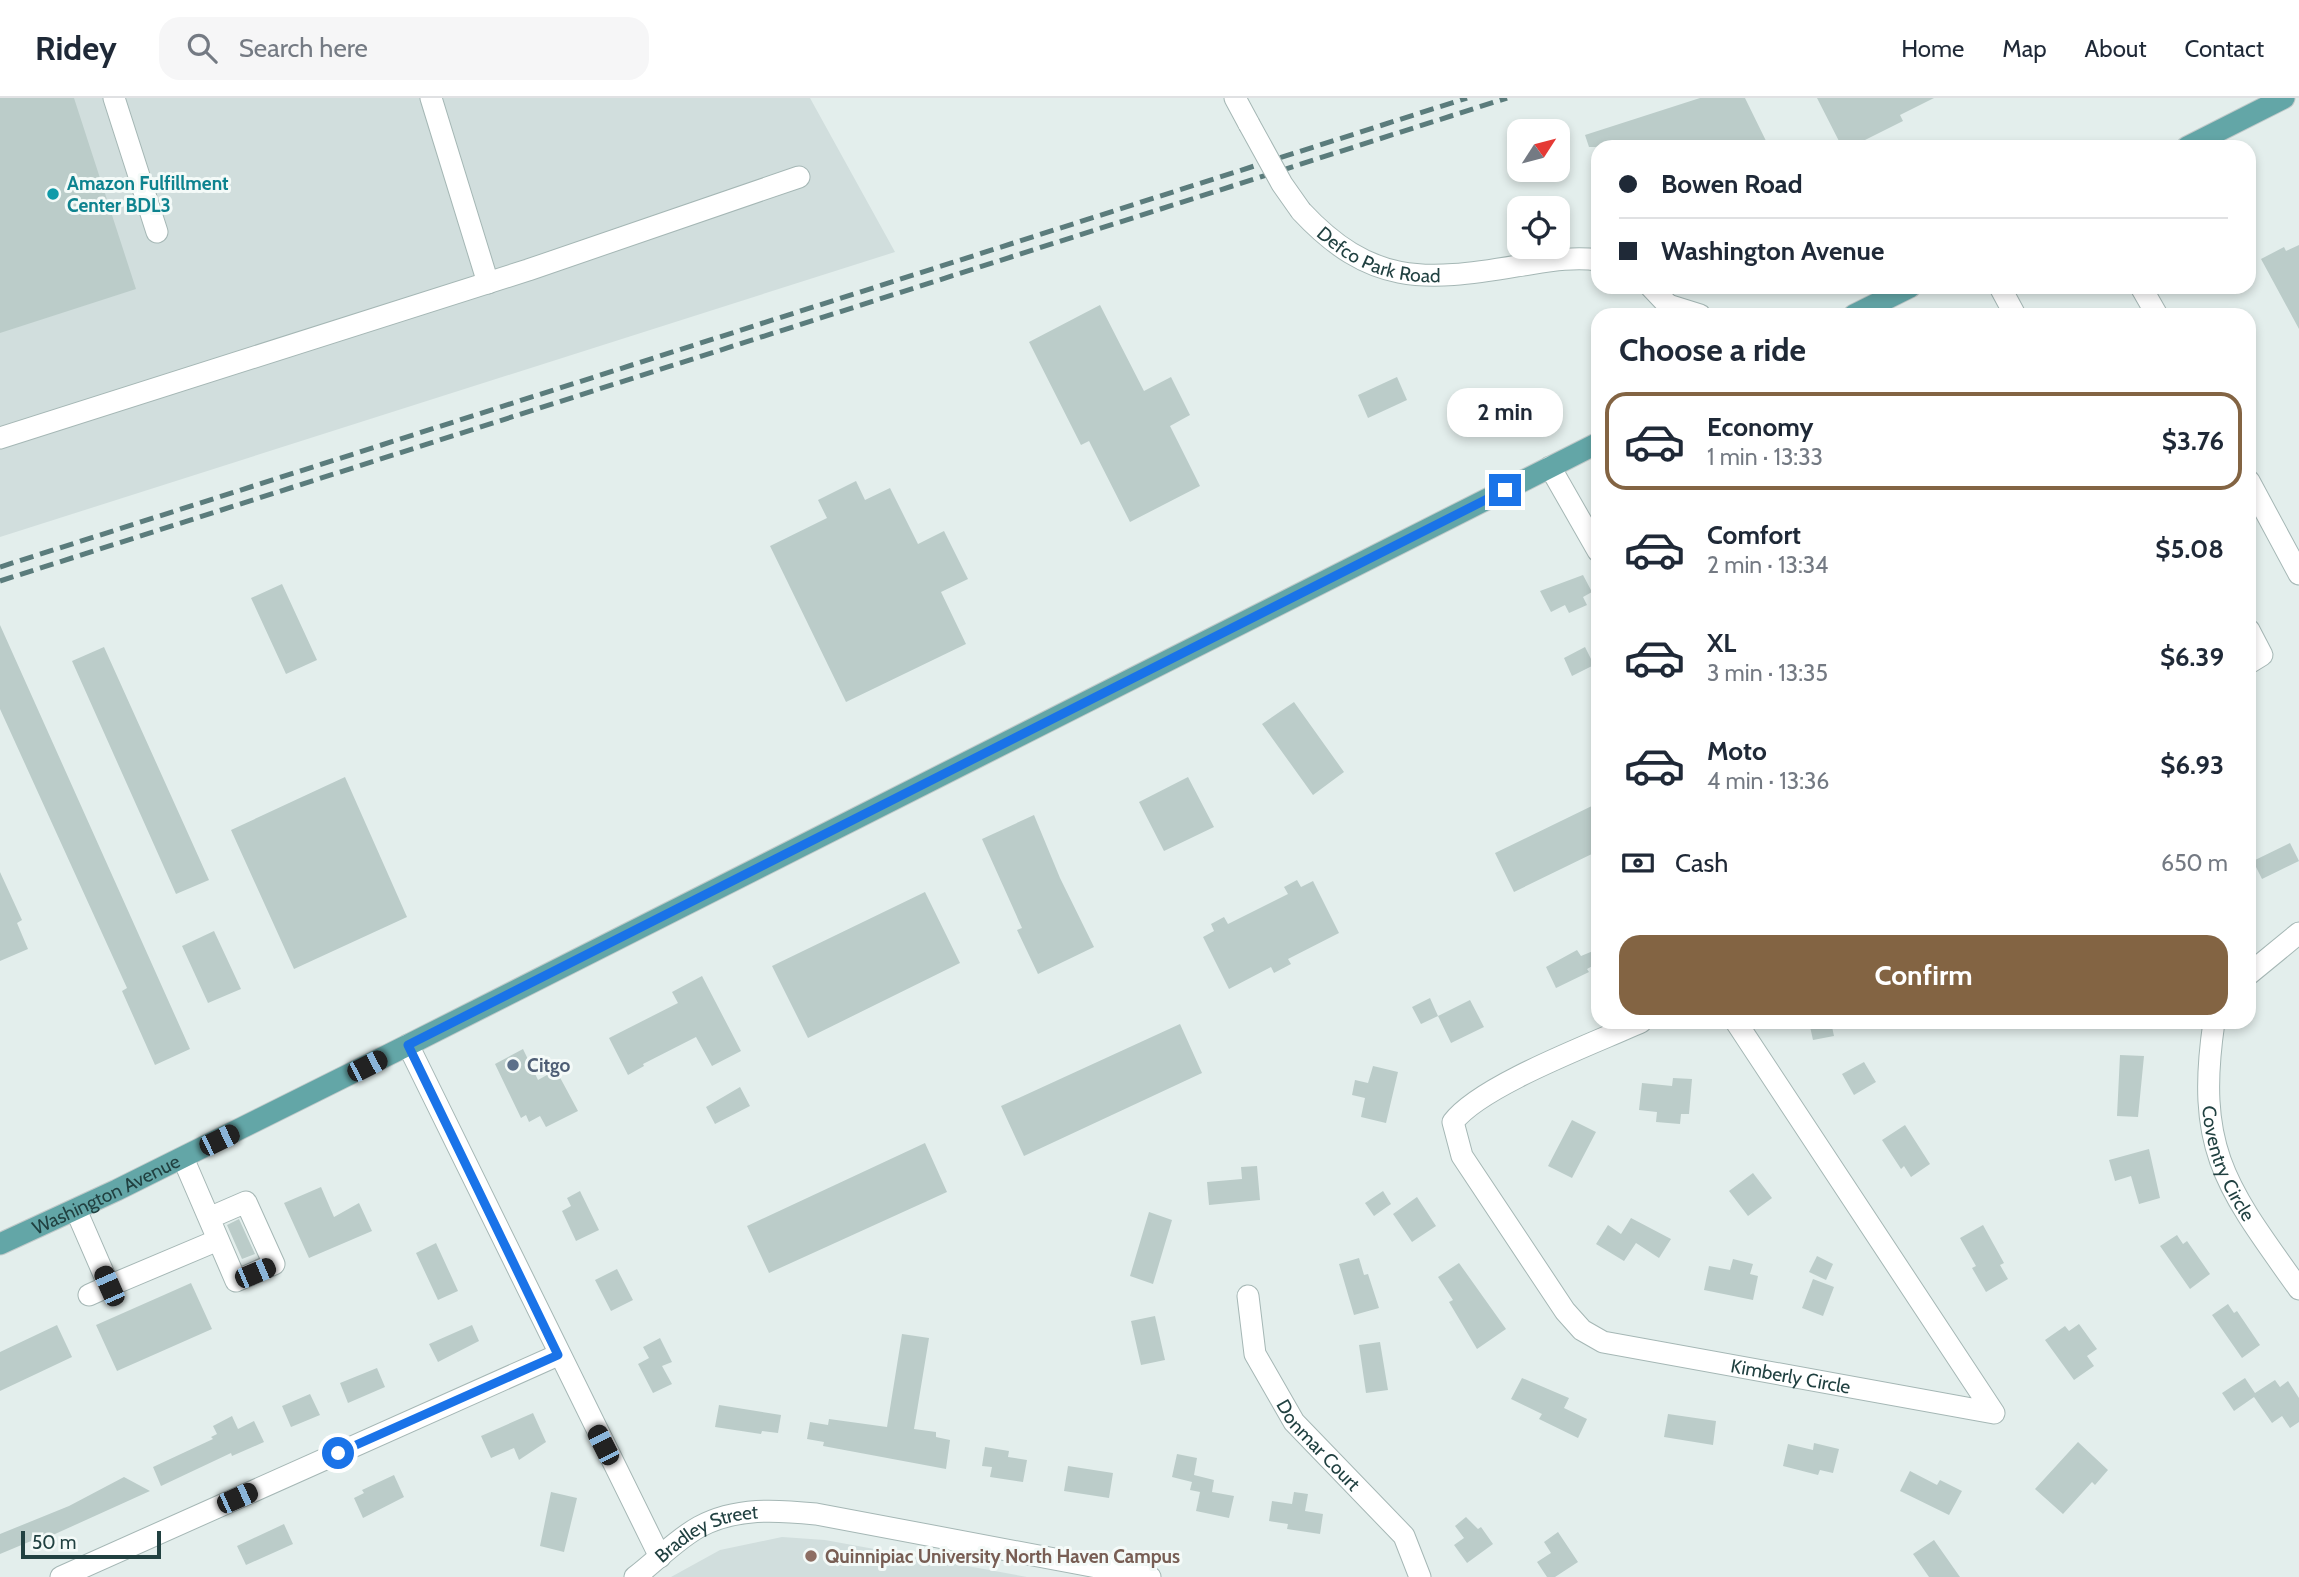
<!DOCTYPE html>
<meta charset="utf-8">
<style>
body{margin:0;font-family:Cabin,sans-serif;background:#f6f6f7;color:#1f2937;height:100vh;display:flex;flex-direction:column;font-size:26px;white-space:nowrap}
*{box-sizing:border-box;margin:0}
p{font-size:23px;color:#747a83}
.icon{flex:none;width:38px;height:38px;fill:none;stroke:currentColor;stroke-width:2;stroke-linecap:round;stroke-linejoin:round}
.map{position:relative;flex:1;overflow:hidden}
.details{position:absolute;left:1591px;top:210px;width:665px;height:721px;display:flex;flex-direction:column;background:#fff;border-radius:21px;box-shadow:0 4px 10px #0003}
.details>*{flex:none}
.banner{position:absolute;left:1591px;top:42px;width:665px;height:154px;border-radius:21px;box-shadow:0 4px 10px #0003;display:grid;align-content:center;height:154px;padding:0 28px;background:#fff}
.needle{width:46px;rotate:54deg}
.buttons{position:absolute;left:1507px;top:21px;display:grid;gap:14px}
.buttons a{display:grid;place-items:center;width:63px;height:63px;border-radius:14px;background:#fff;box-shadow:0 4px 10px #0003;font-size:35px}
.scale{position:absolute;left:21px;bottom:18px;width:140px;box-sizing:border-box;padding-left:7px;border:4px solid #214141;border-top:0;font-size:19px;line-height:24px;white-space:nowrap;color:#214141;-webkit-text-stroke:5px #f4faf8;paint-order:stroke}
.end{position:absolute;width:32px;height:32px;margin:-16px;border:9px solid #1a73e8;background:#fff;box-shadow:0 0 0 4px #fff}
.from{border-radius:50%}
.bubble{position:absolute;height:49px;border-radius:21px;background:#fff;box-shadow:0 4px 10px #0003;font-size:23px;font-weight:800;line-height:49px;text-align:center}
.car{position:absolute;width:21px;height:42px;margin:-21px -10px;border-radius:9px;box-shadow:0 0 5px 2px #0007;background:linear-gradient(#222 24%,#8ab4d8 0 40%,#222 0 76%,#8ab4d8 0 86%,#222 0)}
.banner b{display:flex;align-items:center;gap:24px;height:66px;font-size:26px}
.banner b+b{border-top:2px solid #e0e1e3}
.banner i{width:18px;height:18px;background:#1f2937}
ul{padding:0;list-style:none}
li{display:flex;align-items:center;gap:21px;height:98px;margin:0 14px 10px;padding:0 14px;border:4px solid transparent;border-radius:21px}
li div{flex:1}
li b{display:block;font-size:26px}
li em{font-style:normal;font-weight:800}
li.active{border-color:#836443}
li>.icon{width:63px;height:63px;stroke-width:1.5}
h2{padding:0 28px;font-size:32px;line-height:84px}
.pay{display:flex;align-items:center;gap:18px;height:77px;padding:0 28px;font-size:26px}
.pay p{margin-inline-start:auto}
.action{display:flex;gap:14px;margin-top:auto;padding:14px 28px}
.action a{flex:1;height:80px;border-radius:21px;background:#836443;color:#fff;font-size:28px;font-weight:800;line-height:80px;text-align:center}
header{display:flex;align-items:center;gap:42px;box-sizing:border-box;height:98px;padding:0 35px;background:#fff;border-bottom:2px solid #e0e1e3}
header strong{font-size:33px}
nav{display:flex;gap:38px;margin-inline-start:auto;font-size:24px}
.search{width:490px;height:63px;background:#f6f6f7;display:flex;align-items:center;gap:18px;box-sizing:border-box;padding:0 24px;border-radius:21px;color:#747a83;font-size:26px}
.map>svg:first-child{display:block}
.built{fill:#d1dedd}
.building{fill:#bbccc9}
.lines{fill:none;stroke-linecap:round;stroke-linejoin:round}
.minor-casing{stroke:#a5b7b5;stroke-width:23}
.major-casing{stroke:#c1caca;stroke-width:23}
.minor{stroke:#fff;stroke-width:21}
.major{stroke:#63a6a7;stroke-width:21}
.rail{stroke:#5b7c7c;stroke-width:5;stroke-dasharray:14 7;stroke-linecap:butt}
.minor-bridge-casing{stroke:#a5b7b5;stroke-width:23;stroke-linecap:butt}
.minor-bridge{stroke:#fff;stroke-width:21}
.route{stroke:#1a73e8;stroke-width:9}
.culture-dot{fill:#0f9aa8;stroke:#f4faf8;stroke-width:2.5}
.service-dot{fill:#5c6f8a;stroke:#f4faf8;stroke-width:2.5}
.education-dot{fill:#8d6e63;stroke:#f4faf8;stroke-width:2.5}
.labels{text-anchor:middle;stroke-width:6;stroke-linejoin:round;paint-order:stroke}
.culture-label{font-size:19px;font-weight:bold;fill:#0d838f;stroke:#f4faf8;text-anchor:start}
.street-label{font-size:19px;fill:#214141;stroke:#f4faf8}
.service-label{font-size:19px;font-weight:bold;fill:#4e5e75;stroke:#f4faf8;text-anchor:start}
.education-label{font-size:19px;font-weight:bold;fill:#785e54;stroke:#f4faf8;text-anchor:start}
</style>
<header>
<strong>Ridey</strong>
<div class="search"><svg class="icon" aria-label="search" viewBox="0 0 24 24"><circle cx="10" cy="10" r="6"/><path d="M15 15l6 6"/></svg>Search here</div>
<nav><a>Home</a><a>Map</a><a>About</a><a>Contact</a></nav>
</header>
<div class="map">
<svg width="2299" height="1479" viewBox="0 0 2299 1479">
<rect width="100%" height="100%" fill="#e3eeec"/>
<path class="built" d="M0,0H810L895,154L0,439Z
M782,1439L825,1442L1027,1479H671L720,1452Z"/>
<path class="building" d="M0,0H74L136,191L0,235Z
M1700,0H1745L1769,49H1589L1585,37Z
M1817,0H1934L1900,17L1903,23L1851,49H1842Z
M2299,147V231L2261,161L2284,149L2286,153Z
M1100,207L1144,293L1171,279L1190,317L1170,328L1200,388L1130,424L1089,343L1081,347L1029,244Z
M1397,279L1407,302L1368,320L1358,297Z
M856,383L865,402L890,390L918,446L944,433L968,481L941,494L966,546L846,604L770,448L827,420L818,402Z
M1583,477L1592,494L1583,499L1587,507L1569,515L1565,507L1551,514L1540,493Z
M282,486L317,562L286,576L251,500Z
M0,527L190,951L155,967L122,893L127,890L0,611Z
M104,549L209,782L176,796L72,563Z
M1585,549L1594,567L1572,578L1564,560Z
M1294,604L1344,674L1313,697L1262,626Z
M345,679L407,819L294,871L231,732Z
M1188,679L1214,729L1164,753L1139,704Z
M1598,705V753L1514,794L1495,755Z
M1034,717L1060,780L1094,849L1038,876L1017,832L1022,830L982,741Z
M2290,745L2299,763L2262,781L2253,763Z
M0,774L22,822L17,825L28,851L0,863Z
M1297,782L1301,789L1313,783L1339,835L1288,861L1291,866L1274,875L1271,869L1229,891L1203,839L1214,833L1211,826L1224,819L1228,826L1288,796L1284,789Z
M925,794L960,865L808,940L772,868Z
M214,833L241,891L208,905L182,848Z
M1598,851V865L1587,871L1589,874L1556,890L1546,869L1577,852L1581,858Z
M702,878L741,953L712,968L696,939L643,966L644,968L628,977L609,940L678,905L672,894Z
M1430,900L1438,918L1421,926L1412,909Z
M1470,902L1484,929L1451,945L1438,918Z
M1809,924H1831L1834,938L1813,942Z
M1180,926L1202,975L1024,1058L1001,1008Z
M523,951L538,982L556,972L578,1013L546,1029L540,1018L529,1024L526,1017L521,1020L495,966Z
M2120,957L2144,958L2138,1019L2117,1018Z
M1864,964L1876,984L1854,997L1842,976Z
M1373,968L1398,974L1386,1025L1361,1019L1365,1000L1352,997L1355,982L1368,985Z
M1673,980L1692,981L1689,1016H1681L1680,1026L1656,1024L1657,1014L1639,1012L1642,985L1672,988Z
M740,989L750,1008L715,1026L706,1009Z
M1572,1022L1596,1034L1572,1080L1548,1068Z
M1905,1027L1930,1066L1911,1079L1904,1068L1901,1071L1882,1042Z
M925,1045L947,1094L769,1175L747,1128Z
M2149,1051L2160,1100L2139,1106L2131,1078L2115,1083L2109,1062Z
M1257,1068L1260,1102L1209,1107L1207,1084L1242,1081L1241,1069Z
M1753,1075L1772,1100L1748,1118L1729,1093Z
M321,1089L334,1119L359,1105L372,1133L309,1160L284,1105Z
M580,1093L599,1132L576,1143L562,1113L571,1108L567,1100Z
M1383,1093L1391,1106L1374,1118L1365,1105Z
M1417,1099L1436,1128L1412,1144L1393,1116Z
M1149,1114L1172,1122L1153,1186L1130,1178Z
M1631,1120L1671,1141L1659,1160L1636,1145L1624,1163L1596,1146L1608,1127L1621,1136Z
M239,1121L255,1156L242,1161L227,1127Z
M1983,1127L2004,1165L2000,1167L2008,1181L1986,1194L1972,1170L1976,1168L1960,1140Z
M2177,1137L2183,1146L2187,1143L2210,1176L2190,1191L2160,1148Z
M436,1145L458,1193L438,1202L416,1155Z
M1817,1158L1833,1166L1826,1182L1809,1174Z
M1359,1160L1364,1177L1368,1176L1379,1210L1354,1217L1339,1166Z
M1733,1161L1753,1166L1750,1176L1758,1178L1753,1202L1704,1192L1709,1168L1730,1172Z
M1459,1165L1506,1231L1477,1251L1449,1204L1453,1202L1438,1179Z
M617,1171L633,1202L611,1213L595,1182Z
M1813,1181L1834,1189L1823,1218L1802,1210Z
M191,1185L212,1231L117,1273L96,1227Z
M2228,1206L2234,1215L2237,1213L2260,1247L2242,1260L2212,1217Z
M1155,1218L1165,1262L1141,1267L1131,1223Z
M2079,1226L2097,1251L2087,1258L2094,1268L2074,1282L2045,1242L2065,1228L2069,1233Z
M57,1227L72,1259L0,1293V1254Z
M472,1227L479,1243L438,1264L429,1246Z
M902,1236L929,1240L914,1331L936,1334V1339L950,1342L946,1371L823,1348L824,1344L807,1341L810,1324L828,1327L829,1321L887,1329Z
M660,1240L672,1264L662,1268L672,1286L653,1295L638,1266L649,1260L643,1249Z
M1380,1244L1388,1292L1366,1295L1359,1247Z
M377,1270L385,1289L348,1305L340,1285Z
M1522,1280L1569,1300L1564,1310L1587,1321L1578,1340L1539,1321L1542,1316L1511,1301Z
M2245,1280L2255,1295L2275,1282L2280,1289L2288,1283L2299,1300V1324L2290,1330L2282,1318L2272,1325L2254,1299L2234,1313L2222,1295Z
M310,1296L320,1317L291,1329L282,1308Z
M719,1307L781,1317L778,1335L762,1333L761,1336L715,1329Z
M533,1315L546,1344L519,1362L514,1350L491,1360L481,1338Z
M1668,1316L1716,1323L1713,1347L1664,1339Z
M232,1318L238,1331L254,1323L264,1344L232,1358L231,1355L161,1388L153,1369L213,1341L211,1339L217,1336L213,1328Z
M2078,1344L2108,1372L2095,1387L2092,1384L2063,1416L2035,1391Z
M1814,1345L1839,1351L1833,1375L1820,1372L1818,1377L1783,1368L1788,1346L1813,1352Z
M985,1349L1009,1353L1008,1359L1027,1362L1023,1384L990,1379L992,1369L982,1368Z
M1177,1356L1197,1360L1194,1377L1214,1382L1212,1394L1234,1398L1229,1420L1196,1413L1200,1394L1190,1392L1192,1384L1172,1379Z
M1068,1368L1113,1375L1109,1400L1064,1393Z
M1910,1373L1937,1387L1940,1382L1962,1393L1949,1417L1900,1393Z
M394,1377L404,1399L363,1420L354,1400L364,1395L362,1392Z
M124,1379L150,1393L44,1441L43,1438L0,1456V1436L69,1408Z
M551,1394L577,1400L564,1454L540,1448Z
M1294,1394L1308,1396L1305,1413L1323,1416L1320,1436L1287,1431L1288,1426L1269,1423L1272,1403L1292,1406Z
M1466,1419L1478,1431L1481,1429L1493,1446L1467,1465L1454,1447L1464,1440L1455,1428Z
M284,1426L293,1446L246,1467L237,1448Z
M1558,1434L1578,1464L1555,1479H1547L1537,1464L1551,1455L1544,1444Z
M1934,1442L1960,1479H1929L1913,1456Z"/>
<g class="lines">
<g class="minor-casing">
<g id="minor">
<path d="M114,0L157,134"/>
<path d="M431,0L488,185"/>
<path d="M1235,0L1249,26"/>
<path id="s1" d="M1301,113C1370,187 1423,184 1517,168C1544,164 1571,158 1598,162"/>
<path d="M1651,189L1668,207L1670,217"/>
<path d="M2000,189L2015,217"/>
<path d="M2141,189L2157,217"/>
<path d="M1668,207L1700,217"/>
<path d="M0,340L528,172L799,79"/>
<path d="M1550,369L1598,453"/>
<path d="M2249,383L2299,476"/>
<path d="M2249,532L2262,557L2249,565"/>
<path d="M2249,876L2299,835"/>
<path id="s2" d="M1641,924C1595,945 1481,987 1453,1024L1462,1058L1565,1213L1582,1232L1603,1244L1994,1315L1736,924"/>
<path id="s3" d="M2214,924C2195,1053 2227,1090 2299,1191"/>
<path d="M408,947L660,1459"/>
<path d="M183,1060L236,1183L274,1166L246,1104L209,1120"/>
<path d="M76,1112L109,1188L89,1197"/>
<path d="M109,1188L218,1142"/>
<path id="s4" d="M1248,1198L1255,1256L1294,1324L1404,1438L1420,1479"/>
<path d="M61,1479L558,1257"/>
<path id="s5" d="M635,1479C656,1463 677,1441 699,1429C736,1409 777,1412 816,1416L1150,1479"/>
</g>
</g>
<g class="major-casing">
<g id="major">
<path d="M2187,49L2284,0"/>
<path d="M1854,217L1910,189"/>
<path id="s6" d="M0,1146L117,1092L408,947L1598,345"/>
</g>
</g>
<use href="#minor" class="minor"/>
<use href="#major" class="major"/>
<path class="rail" d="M0,469L1467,0
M0,483L1507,0"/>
<g class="minor-bridge-casing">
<path id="minor-bridge" d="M1249,26L1282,86L1301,113"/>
</g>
<use href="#minor-bridge" class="minor-bridge"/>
</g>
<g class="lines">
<path class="route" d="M338,1355L558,1257L408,947L1505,392"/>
</g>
<circle class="culture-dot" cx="53" cy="96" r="7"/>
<circle class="service-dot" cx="513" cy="967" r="7"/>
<circle class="education-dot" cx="811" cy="1458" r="7"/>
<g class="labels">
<g class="culture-label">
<text x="67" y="92">Amazon Fulfillment<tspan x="67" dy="22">Center BDL3</tspan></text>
</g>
<g class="street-label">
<text dy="7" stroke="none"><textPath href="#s1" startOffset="93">Defco Park Road</textPath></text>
<text dy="7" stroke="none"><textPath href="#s3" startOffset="145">Coventry Circle</textPath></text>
<text dy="7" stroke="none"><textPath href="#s6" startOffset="117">Washington Avenue</textPath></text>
<text dy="7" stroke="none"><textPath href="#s2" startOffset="676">Kimberly Circle</textPath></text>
<text dy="7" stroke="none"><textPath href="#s4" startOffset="170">Donmar Court</textPath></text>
<text dy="7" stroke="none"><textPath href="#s5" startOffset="86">Bradley Street</textPath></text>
</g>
<g class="service-label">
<text x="527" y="974">Citgo</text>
</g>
<g class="education-label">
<text x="825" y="1465">Quinnipiac University North Haven Campus</text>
</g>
</g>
</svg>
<div class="buttons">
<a><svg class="needle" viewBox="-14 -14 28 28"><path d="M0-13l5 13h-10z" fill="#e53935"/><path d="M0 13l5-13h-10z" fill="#747a83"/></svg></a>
<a><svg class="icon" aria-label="locate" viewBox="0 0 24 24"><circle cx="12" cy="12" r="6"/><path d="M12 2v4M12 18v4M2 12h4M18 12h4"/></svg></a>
</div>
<div class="scale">50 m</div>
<i class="end from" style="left:338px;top:1355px"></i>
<i class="end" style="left:1505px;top:392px"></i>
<div class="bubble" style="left:1447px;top:290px;width:116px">2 min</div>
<i class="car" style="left:367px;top:968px;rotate:63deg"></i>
<i class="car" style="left:219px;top:1042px;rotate:64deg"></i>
<i class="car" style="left:255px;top:1175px;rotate:67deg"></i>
<i class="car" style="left:109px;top:1188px;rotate:336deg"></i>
<i class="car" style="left:603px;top:1347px;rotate:333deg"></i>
<i class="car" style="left:237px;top:1400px;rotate:66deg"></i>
<div class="banner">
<b><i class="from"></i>Bowen Road</b>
<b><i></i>Washington Avenue</b>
</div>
<section class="details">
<h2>Choose a ride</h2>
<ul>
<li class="active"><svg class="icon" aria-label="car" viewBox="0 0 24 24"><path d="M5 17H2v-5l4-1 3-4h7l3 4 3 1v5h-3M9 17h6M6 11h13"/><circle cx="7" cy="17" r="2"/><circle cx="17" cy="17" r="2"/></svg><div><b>Economy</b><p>1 min · 13:33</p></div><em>$3.76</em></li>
<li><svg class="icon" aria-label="car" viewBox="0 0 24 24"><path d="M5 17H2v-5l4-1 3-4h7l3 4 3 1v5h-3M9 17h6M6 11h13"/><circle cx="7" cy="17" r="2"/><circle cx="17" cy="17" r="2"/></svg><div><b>Comfort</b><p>2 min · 13:34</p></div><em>$5.08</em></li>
<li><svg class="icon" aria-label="car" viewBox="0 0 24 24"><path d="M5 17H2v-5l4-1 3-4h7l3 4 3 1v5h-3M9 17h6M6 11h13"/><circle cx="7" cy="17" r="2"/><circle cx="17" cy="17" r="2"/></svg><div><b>XL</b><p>3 min · 13:35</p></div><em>$6.39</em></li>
<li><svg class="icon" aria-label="car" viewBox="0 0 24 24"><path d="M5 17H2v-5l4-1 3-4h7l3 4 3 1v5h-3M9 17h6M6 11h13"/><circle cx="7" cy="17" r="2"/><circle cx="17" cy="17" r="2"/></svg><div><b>Moto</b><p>4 min · 13:36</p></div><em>$6.93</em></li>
</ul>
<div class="pay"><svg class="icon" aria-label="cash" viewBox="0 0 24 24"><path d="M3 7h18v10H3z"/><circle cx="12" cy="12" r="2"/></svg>Cash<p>650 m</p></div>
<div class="action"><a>Confirm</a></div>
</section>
</div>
